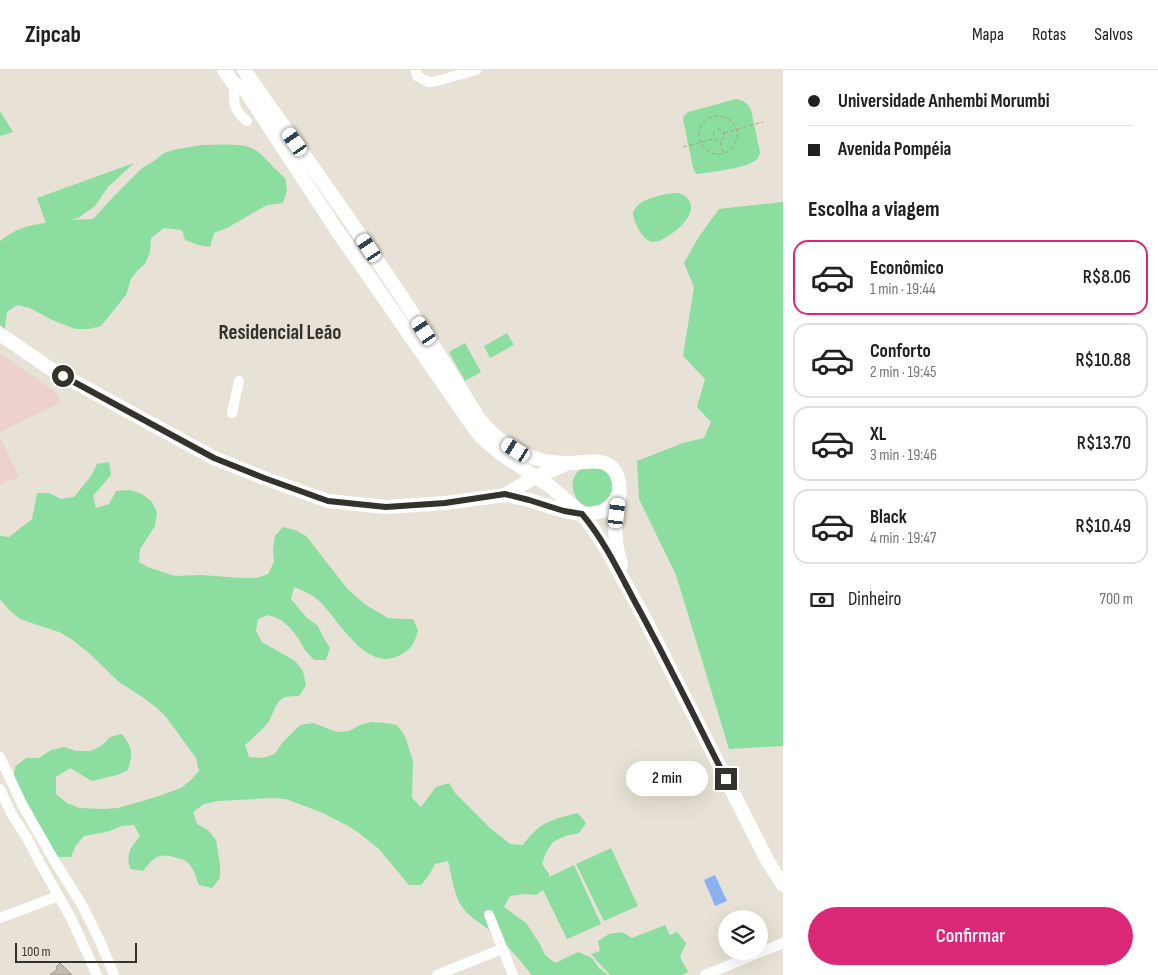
<!DOCTYPE html>
<html lang="pt">
<meta charset="utf-8">
<style>
body{margin:0;font-family:"Sofia Sans Condensed",sans-serif;background:#f2f2f2;color:#202124;height:100vh;display:flex;flex-direction:column;font-size:19px;white-space:nowrap}
*{box-sizing:border-box;margin:0}
p{font-size:16px;color:#757577}
.icon{flex:none;width:28px;height:28px;fill:none;stroke:currentColor;stroke-width:2;stroke-linecap:round;stroke-linejoin:round}
.map{position:relative;flex:1;overflow:hidden}
.sheet{display:flex;flex-direction:column;background:#fff;width:375px}
.sheet>*{flex:none}
.banner{display:grid;align-content:center;height:110px;padding:0 25px;background:#fff}
.buttons{position:absolute;left:718px;top:840px;display:grid;gap:10px}
.buttons a{display:grid;place-items:center;width:50px;height:50px;border-radius:50%;background:#fff;box-shadow:0 5px 20px #0002;font-size:25px}
.scale{position:absolute;left:15px;bottom:12px;width:122px;box-sizing:border-box;padding-left:5px;border:2px solid #34322c;border-top:0;font-size:14px;line-height:18px;white-space:nowrap;color:#34322c;-webkit-text-stroke:4px #e7e2d5;paint-order:stroke}
.end{position:absolute;width:22px;height:22px;margin:-11px;border:6px solid #34322c;background:#fff;box-shadow:0 0 0 2px #fff}
.from{border-radius:50%}
.bubble{position:absolute;height:35px;border-radius:18px;background:#fff;box-shadow:0 5px 20px #0002;font-size:16px;font-weight:600;line-height:35px;text-align:center}
.car{position:absolute;width:15px;height:30px;margin:-15px -8px;border-radius:6px;box-shadow:0 0 4px 1px #0007;background:linear-gradient(#fff 24%,#345 0 40%,#fff 0 76%,#345 0 86%,#fff 0)}
.banner b{display:flex;align-items:center;gap:18px;height:48px;font-size:19px}
.banner b+b{border-top:1px solid #e0e0e0}
.banner i{width:12px;height:12px;background:#202124}
ul{padding:0;list-style:none}
li{display:flex;align-items:center;gap:15px;height:75px;margin:0 10px 8px;padding:0 15px;border:2px solid #e0e0e0;border-radius:15px}
li div{flex:1}
li b{display:block;font-size:19px}
li em{font-style:normal;font-weight:600}
li.current{border-color:#db2777}
li>.icon{width:45px;height:45px;stroke-width:1.5}
h2{padding:0 25px;font-size:22px;line-height:60px}
.pay{display:flex;align-items:center;gap:12px;height:55px;padding:0 25px;font-size:19px}
.pay p{margin-inline-start:auto}
.button{display:flex;gap:10px;margin-top:auto;padding:10px 25px}
.button a{flex:1;height:58px;border-radius:30px;background:#db2777;color:#fff;font-size:20px;font-weight:600;line-height:58px;text-align:center}
header{display:flex;align-items:center;gap:30px;box-sizing:border-box;height:70px;padding:0 25px;background:#fff;border-bottom:1px solid #e0e0e0}
header strong{font-size:24px}
nav{display:flex;gap:28px;margin-inline-start:auto;font-size:18px}
main{display:flex;flex:1;min-height:0}
.map>svg:first-child{display:block}
.education{fill:#ecd1ce}
.green{fill:#8bdda0}
.water{fill:#8bb1f2}
.building{fill:#c3bbaf;stroke:#9c958a}
.lines{fill:none;stroke-linecap:round;stroke-linejoin:round}
.path{stroke:#a4a096;stroke-width:1;stroke-dasharray:4 2.5;stroke-linecap:butt}
.minor{stroke:#fff;stroke-width:10}
.major{stroke:#fff;stroke-width:14}
.route{stroke:#34322c;stroke-width:6}
.labels{text-anchor:middle;stroke-width:4;stroke-linejoin:round;paint-order:stroke}
.quarter-label{font-size:21px;font-weight:bold;fill:#34322c;stroke:#e7e2d5}
</style>
<header>
<strong>Zipcab</strong>
<nav><a>Mapa</a><a>Rotas</a><a>Salvos</a></nav>
</header>
<main>
<div class="map">
<svg width="783" height="905" viewBox="0 0 783 905">
<rect width="100%" height="100%" fill="#e7e2d5"/>
<path class="education" d="M0,284L57,323L62,332L0,362Z
M0,367L19,407L0,415Z"/>
<path class="green" d="M736,29C744,31 748,33 751,40L760,82C759,87 757,90 753,92C744,98 707,103 696,104L693,98L683,49L684,46L688,42Z
M0,41L13,62L0,66Z
M203,75C218,75 245,72 257,81C267,89 275,100 285,108L287,121L283,133L267,135L227,158L214,163L210,177L198,175L185,170L182,160L164,158L151,168L150,182L145,194L137,201L131,209L126,225L101,256L89,259H76L52,250L30,238L17,235L7,242L5,256L6,260L0,255V171C15,159 28,155 46,153L37,128L134,93L108,117L95,136L78,148L70,150L93,149L114,126L142,98L154,91L164,83L177,79Z
M674,123C679,123 684,124 688,129C701,144 671,167 658,171C653,173 647,171 644,167C640,163 632,148 633,142C634,141 636,137 637,136C646,127 662,125 674,123Z
M783,132V676L729,679L676,505L639,429L637,391L683,373L704,368L711,352L697,337L705,309L683,286L694,217L684,193L698,168L719,139Z
M507,263L514,275L490,288L484,276Z
M465,273L481,302L465,311L449,282Z
M109,392L111,405L93,426L96,438L109,434L116,421L130,420L142,424L152,432L157,443L155,456L140,479L139,492L150,498L175,506L201,505L242,508H256L268,504L274,492L273,479L275,466L283,457L295,460L306,466L346,517L355,526L366,535L388,548L401,549H413L418,560C415,572 411,581 398,586C365,602 338,548 318,530C311,524 302,520 294,517L291,529L307,548L318,556L323,567L330,578L326,590H314L305,580L299,569L290,558L281,550L269,545L258,549L256,561L262,572L295,591L303,601L306,615L299,626C295,626 290,626 286,627C274,631 274,646 266,655C260,662 252,668 245,675L249,687L263,688L275,684L282,673L300,655L313,653L337,662L349,661L360,655L372,652L385,653L397,655L405,666L413,691L412,728L421,737L436,717L449,713L456,724L490,758L510,774L523,775C539,752 553,749 578,743L586,753L579,763L565,766L553,772L546,782L542,794L549,804V807L574,795L601,854L567,869L543,820L536,825L524,824L510,826L504,837L526,853L540,874L545,885L555,893L578,882L592,888L599,898L608,905H532C521,891 509,877 496,865C482,853 469,849 459,832C454,822 451,803 448,791L435,794L429,805L421,815H409L379,779L359,763L348,756L323,743L286,729L272,728L218,731L204,734L193,742L197,754L208,760L216,770L220,795V808L212,818L199,815C196,808 194,798 188,793C186,790 181,789 177,788C159,782 154,787 143,801L130,799C126,782 130,779 140,766L134,755L121,756L110,761L84,766L76,775L71,787H58L36,755L33,742L19,722L13,710L15,697L26,688H39L51,680L64,677L76,681H90L101,676L110,667L122,664C133,679 133,682 128,700L117,705L92,711L70,698L56,707V724L67,733L79,738L104,739L118,738L156,727L181,718L191,710L199,701L196,688L166,647L157,638L141,626L119,612L89,583L70,568L59,562L20,549L10,541L0,529V466L9,467L32,449L37,423H49L61,429L74,427L91,406L97,394Z
M599,396L611,403L615,417L605,435C600,436 594,438 590,437C571,434 566,406 583,398C588,396 594,396 599,396Z
M611,778L638,836L604,851L576,794Z
M665,855L670,865L677,862L686,873L680,887L688,902L682,905H610L591,884L600,881L598,871L609,864L622,862L632,868Z"/>
<path class="water" d="M715,805L727,831L715,836L704,810Z"/>
<path class="building" d="M60,893L72,905H50L57,899L56,897Z"/>
<g class="lines">
<path class="path" d="M699 65a19 19 0 1 1 38 0a19 19 0 1 1-38 0Z
M713.5 65a5.5 5.5 0 1 1 11 0a5.5 5.5 0 1 1-11 0Z
M724,63L763,52
M720,72L723,82
M683,77L713,69"/>
<path class="minor" d="M416,0L417,6L428,12H433L476,0
M234,14C234,32 232,39 247,51
M232,343L239,311
M0,687L23,736L54,790L82,835L100,871L114,905
M0,719L11,743L27,768L40,793L71,848L97,905
M489,845L513,905
M0,848L58,826
M437,905L502,879
M705,905L783,873"/>
<path class="major" d="M224,0L233,13L245,20L336,159L472,355L482,368L501,384L551,417L582,444L592,457L606,478L646,551L767,790L783,815
M244,0C292,68 341,136 387,205C419,252 449,300 479,349C491,363 506,377 524,384C537,390 554,393 568,393C587,393 610,384 618,408C622,422 617,440 616,454C614,468 617,481 621,495
M0,264L49,298L214,388L264,408L328,431L386,437L445,433L505,425L529,430L564,441L582,444H589L603,441L610,436L616,429L618,424
M505,425L535,407L564,395"/>
</g>
<g class="lines">
<path class="route" d="M63,306L214,388L264,408L328,431L386,437L445,433L505,424L529,430L564,441L582,444C604,470 619,502 635,532C667,590 696,650 726,709"/>
</g>
<g class="labels">
<g class="quarter-label">
<text x="280" y="269">Residencial Leão</text>
</g>
</g>
</svg>
<div class="buttons">
<a><svg class="icon" aria-label="layers" viewBox="0 0 24 24"><path d="M12 4l9 5-9 5-9-5zM3 14l9 5 9-5"/></svg></a>
</div>
<div class="scale">100 m</div>
<i class="end from" style="left:63px;top:306px"></i>
<i class="end" style="left:726px;top:709px"></i>
<div class="bubble" style="left:626px;top:691px;width:82px">2 min</div>
<i class="car" style="left:295px;top:72px;rotate:325deg"></i>
<i class="car" style="left:369px;top:178px;rotate:326deg"></i>
<i class="car" style="left:424px;top:261px;rotate:327deg"></i>
<i class="car" style="left:516px;top:380px;rotate:302deg"></i>
<i class="car" style="left:617px;top:443px;rotate:7deg"></i>
</div>
<section class="sheet">
<div class="banner">
<b><i class="from"></i>Universidade Anhembi Morumbi</b>
<b><i></i>Avenida Pompéia</b>
</div>
<h2>Escolha a viagem</h2>
<ul>
<li class="current"><svg class="icon" aria-label="car" viewBox="0 0 24 24"><path d="M5 17H2v-5l4-1 3-4h7l3 4 3 1v5h-3M9 17h6M6 11h13"/><circle cx="7" cy="17" r="2"/><circle cx="17" cy="17" r="2"/></svg><div><b>Econômico</b><p>1 min · 19:44</p></div><em>R$8.06</em></li>
<li><svg class="icon" aria-label="car" viewBox="0 0 24 24"><path d="M5 17H2v-5l4-1 3-4h7l3 4 3 1v5h-3M9 17h6M6 11h13"/><circle cx="7" cy="17" r="2"/><circle cx="17" cy="17" r="2"/></svg><div><b>Conforto</b><p>2 min · 19:45</p></div><em>R$10.88</em></li>
<li><svg class="icon" aria-label="car" viewBox="0 0 24 24"><path d="M5 17H2v-5l4-1 3-4h7l3 4 3 1v5h-3M9 17h6M6 11h13"/><circle cx="7" cy="17" r="2"/><circle cx="17" cy="17" r="2"/></svg><div><b>XL</b><p>3 min · 19:46</p></div><em>R$13.70</em></li>
<li><svg class="icon" aria-label="car" viewBox="0 0 24 24"><path d="M5 17H2v-5l4-1 3-4h7l3 4 3 1v5h-3M9 17h6M6 11h13"/><circle cx="7" cy="17" r="2"/><circle cx="17" cy="17" r="2"/></svg><div><b>Black</b><p>4 min · 19:47</p></div><em>R$10.49</em></li>
</ul>
<div class="pay"><svg class="icon" aria-label="cash" viewBox="0 0 24 24"><path d="M3 7h18v10H3z"/><circle cx="12" cy="12" r="2"/></svg>Dinheiro<p>700 m</p></div>
<div class="button"><a>Confirmar</a></div>
</section>
</main>
